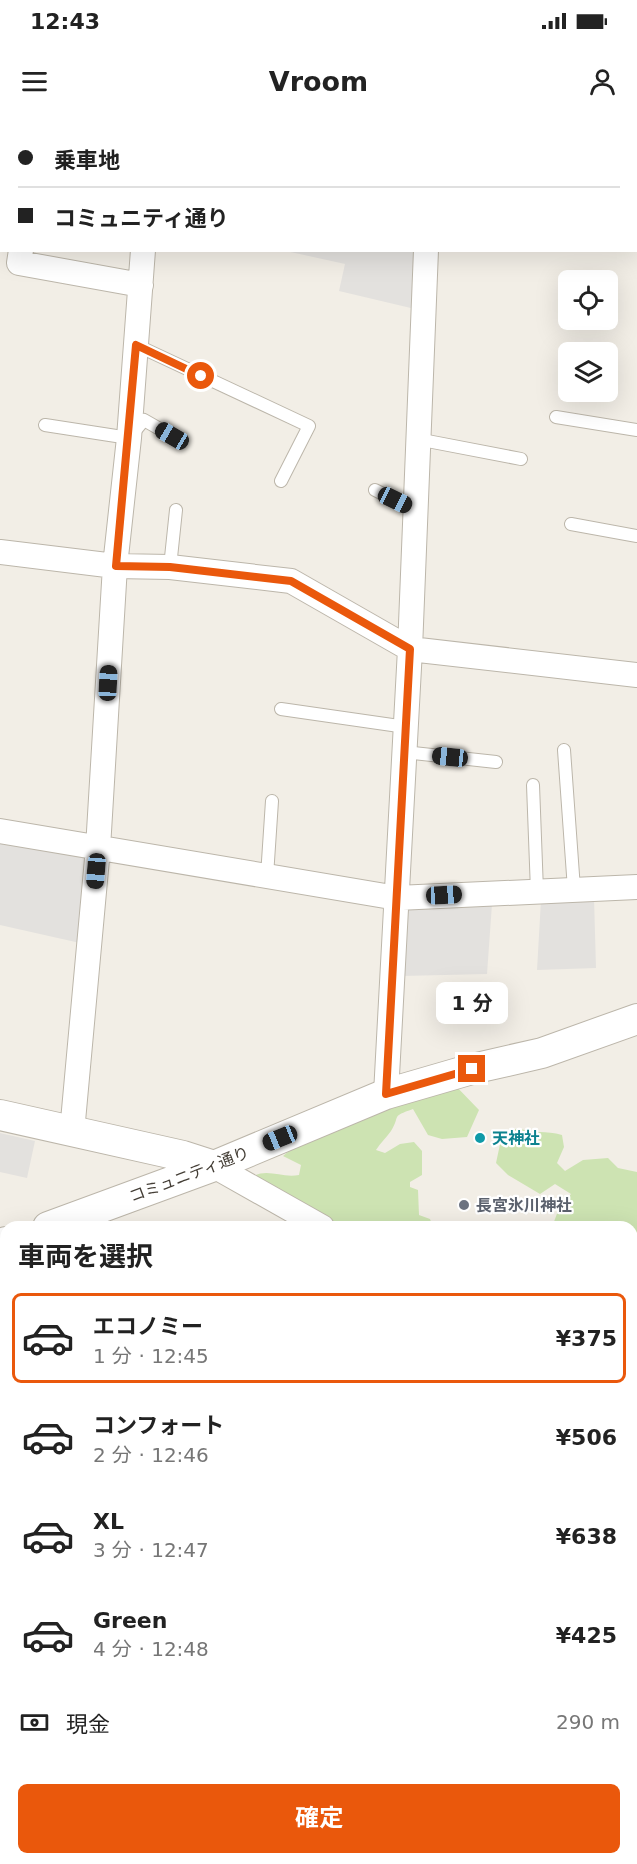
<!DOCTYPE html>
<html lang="ja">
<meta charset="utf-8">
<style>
body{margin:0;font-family:"DejaVu Sans","Noto Sans JP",sans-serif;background:#f6f6f6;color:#222;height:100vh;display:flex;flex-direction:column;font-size:22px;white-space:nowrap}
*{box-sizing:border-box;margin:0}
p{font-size:20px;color:#767676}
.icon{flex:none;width:33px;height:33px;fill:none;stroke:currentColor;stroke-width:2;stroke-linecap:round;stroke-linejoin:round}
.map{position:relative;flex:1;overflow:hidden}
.panel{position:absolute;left:0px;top:1101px;width:638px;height:644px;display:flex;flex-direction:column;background:#fff;border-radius:18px 18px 0 0;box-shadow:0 6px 24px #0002}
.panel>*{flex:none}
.guide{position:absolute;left:0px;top:0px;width:638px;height:132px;box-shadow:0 6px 24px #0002;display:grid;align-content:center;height:132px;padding:0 18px;background:#fff}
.tools{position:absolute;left:558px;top:150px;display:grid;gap:12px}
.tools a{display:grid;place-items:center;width:60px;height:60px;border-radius:9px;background:#fff;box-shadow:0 6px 24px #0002;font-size:30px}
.end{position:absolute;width:27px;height:27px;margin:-14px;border:8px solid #ea580c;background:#fff;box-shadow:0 0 0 3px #fff}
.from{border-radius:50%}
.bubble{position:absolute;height:42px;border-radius:9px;background:#fff;box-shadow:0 6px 24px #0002;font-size:20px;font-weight:700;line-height:42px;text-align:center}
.car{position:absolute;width:18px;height:36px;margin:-18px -9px;border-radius:8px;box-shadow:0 0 4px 2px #0007;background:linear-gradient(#222 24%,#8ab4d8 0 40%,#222 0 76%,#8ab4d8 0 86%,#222 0)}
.guide b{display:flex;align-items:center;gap:21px;height:57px;font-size:22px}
.guide b+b{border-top:2px solid #e0e0e0}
.guide i{width:15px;height:15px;background:#222}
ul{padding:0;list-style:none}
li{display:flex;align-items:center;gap:18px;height:90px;margin:0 12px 9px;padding:0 6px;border:3px solid transparent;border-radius:9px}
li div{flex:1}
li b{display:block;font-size:22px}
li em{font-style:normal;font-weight:700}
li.selected{border-color:#ea580c}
li>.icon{width:54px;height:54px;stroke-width:1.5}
h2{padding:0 18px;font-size:27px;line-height:72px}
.pay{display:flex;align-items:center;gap:15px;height:66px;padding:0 18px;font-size:22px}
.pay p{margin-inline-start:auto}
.action{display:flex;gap:12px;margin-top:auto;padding:12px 18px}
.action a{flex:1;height:69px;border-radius:9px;background:#ea580c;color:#fff;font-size:24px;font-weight:700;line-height:69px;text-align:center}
.status{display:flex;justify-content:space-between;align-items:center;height:42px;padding:0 30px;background:#fff;direction:ltr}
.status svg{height:16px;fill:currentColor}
header{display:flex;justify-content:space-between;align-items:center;height:78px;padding:0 18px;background:#fff;font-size:27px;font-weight:700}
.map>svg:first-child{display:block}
.green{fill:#cde3b2}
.parking{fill:#e3e1de}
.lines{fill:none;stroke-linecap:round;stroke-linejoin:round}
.service-casing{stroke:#bcb6aa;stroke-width:14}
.minor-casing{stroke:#bcb6aa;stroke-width:26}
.tertiary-casing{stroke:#bcb6aa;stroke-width:32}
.service{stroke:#fff;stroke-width:12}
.minor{stroke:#fff;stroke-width:24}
.tertiary{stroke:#fff;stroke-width:30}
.route{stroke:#ea580c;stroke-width:8}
.culture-dot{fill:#0f9aa8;stroke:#fff;stroke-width:2}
.worship-dot{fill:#6b7280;stroke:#fff;stroke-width:2}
.labels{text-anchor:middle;stroke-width:4.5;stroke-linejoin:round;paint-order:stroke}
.culture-label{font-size:16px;font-weight:bold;fill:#0d838f;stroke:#fff;text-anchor:start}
.street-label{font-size:16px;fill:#443e36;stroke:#fff}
.worship-label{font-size:16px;font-weight:bold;fill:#5b616d;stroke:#fff;text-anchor:start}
</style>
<div class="status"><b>12:43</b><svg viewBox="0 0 49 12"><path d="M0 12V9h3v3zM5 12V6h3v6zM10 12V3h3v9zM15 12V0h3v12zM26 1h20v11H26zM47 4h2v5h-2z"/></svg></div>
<header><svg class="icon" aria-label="menu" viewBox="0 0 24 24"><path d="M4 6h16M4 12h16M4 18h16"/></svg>Vroom<svg class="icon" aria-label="person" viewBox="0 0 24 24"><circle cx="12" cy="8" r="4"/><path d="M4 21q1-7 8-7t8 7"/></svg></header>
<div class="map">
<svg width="637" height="1744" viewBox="0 0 637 1744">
<rect width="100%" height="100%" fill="#f2eee6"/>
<path class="green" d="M452,962L479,990L467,1017L442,1019L428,1015L413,989C390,997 401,995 391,1011C387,1017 380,1023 376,1030L385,1033L400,1024L414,1022L422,1031V1055L410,1062V1067L418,1070L419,1095L430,1099L433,1107H341L249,1059C266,1046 281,1059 299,1055L301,1045L283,1036L295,1026Z
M518,1008C533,1014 546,1010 562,1015L564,1027L557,1043L565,1051L583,1040L608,1038L618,1048L637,1052V1247H632V1107H552L558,1091L571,1074L555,1064L540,1074L508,1055L496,1043L502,1015Z"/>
<path class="parking" d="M286,131H417L415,189L339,171L345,144Z
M0,721L81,734L87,741L80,823L0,805Z
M594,778L596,848L537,850L541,780Z
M492,784L487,854L401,856L403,794L410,786Z
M0,1013L35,1021L27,1058L0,1052Z
M632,1270H637V1380L632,1379Z"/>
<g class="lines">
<g class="service-casing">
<path id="service" d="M136,225L309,306L281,361
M556,297L637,310
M45,305L129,318L144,300L172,316
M417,319L521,339
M375,370L415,390
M571,404L637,416
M170,447L176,390
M281,589L406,607
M564,630L574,769
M404,632L496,642
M533,665L537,771
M267,756L272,681"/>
</g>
<g class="minor-casing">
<path id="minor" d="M326,0L333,2
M44,2L45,0
M152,2V0
M438,2V0
M636,66H637
M21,130L19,143L141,165
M0,432L115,446L170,447L291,461L410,529L637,555
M0,711L397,778L637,767
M386,974L410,529L426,130
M72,1012L98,728L115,446L129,318L143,130
M214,1046L322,1107
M632,1262H637
M0,1374L6,1366
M0,1585L6,1586
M632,1689L637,1690
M94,1738L93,1743L100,1744
M288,1744L289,1738
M478,1744L479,1738
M633,1744L637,1720"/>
</g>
<g class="tertiary-casing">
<path id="tertiary" d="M0,995L183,1036L214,1046
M48,1107L214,1046L386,974L472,949L542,933L637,899
M0,1124L6,1122"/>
</g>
<use href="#service" class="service"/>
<use href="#minor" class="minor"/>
<use href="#tertiary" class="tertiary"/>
</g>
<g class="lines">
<path class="route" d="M201,256L136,225L116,446L170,447L291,461L410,529L386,974L472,949"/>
</g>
<circle class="culture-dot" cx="480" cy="1018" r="6"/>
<circle class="worship-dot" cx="464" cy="1085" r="6"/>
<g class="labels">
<g class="culture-label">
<text x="492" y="1024">天神社</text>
</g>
<g class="street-label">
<text transform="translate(189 1054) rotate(-21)" y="6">コミュニティ通り</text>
</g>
<g class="worship-label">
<text x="476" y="1091">長宮氷川神社</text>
</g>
</g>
</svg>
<div class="tools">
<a><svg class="icon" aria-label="locate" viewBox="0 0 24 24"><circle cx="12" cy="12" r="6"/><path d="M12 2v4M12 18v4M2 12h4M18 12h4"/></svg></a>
<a><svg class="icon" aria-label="layers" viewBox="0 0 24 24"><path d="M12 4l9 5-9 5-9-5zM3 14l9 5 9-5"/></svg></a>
</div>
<i class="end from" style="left:201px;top:256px"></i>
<i class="end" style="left:472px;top:949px"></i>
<div class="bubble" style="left:436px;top:862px;width:72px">1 分</div>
<i class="car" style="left:172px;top:316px;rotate:300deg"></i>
<i class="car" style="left:395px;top:380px;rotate:116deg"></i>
<i class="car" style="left:108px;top:563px;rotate:3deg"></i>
<i class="car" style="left:450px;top:637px;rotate:276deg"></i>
<i class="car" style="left:96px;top:751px;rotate:185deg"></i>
<i class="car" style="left:444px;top:775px;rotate:87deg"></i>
<i class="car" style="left:280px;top:1018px;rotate:248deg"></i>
<div class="guide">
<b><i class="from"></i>乗車地</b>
<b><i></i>コミュニティ通り</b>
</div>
<section class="panel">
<h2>車両を選択</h2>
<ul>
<li class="selected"><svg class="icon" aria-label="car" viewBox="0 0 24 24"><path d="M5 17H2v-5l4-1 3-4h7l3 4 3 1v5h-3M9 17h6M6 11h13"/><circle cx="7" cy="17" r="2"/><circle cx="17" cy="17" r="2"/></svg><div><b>エコノミー</b><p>1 分 · 12:45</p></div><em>¥375</em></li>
<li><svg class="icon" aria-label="car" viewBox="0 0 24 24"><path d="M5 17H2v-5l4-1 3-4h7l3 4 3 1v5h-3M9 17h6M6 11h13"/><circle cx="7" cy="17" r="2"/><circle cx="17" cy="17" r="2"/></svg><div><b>コンフォート</b><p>2 分 · 12:46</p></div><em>¥506</em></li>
<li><svg class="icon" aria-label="car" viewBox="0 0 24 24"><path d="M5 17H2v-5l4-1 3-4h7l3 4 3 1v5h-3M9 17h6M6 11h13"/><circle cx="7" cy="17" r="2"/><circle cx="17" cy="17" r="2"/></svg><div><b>XL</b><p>3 分 · 12:47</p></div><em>¥638</em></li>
<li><svg class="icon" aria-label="car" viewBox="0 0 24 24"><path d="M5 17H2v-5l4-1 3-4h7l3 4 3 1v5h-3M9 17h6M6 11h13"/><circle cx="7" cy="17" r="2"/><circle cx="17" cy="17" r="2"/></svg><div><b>Green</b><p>4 分 · 12:48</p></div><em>¥425</em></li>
</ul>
<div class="pay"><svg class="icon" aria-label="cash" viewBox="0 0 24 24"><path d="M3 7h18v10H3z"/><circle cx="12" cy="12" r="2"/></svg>現金<p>290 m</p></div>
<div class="action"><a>確定</a></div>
</section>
</div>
